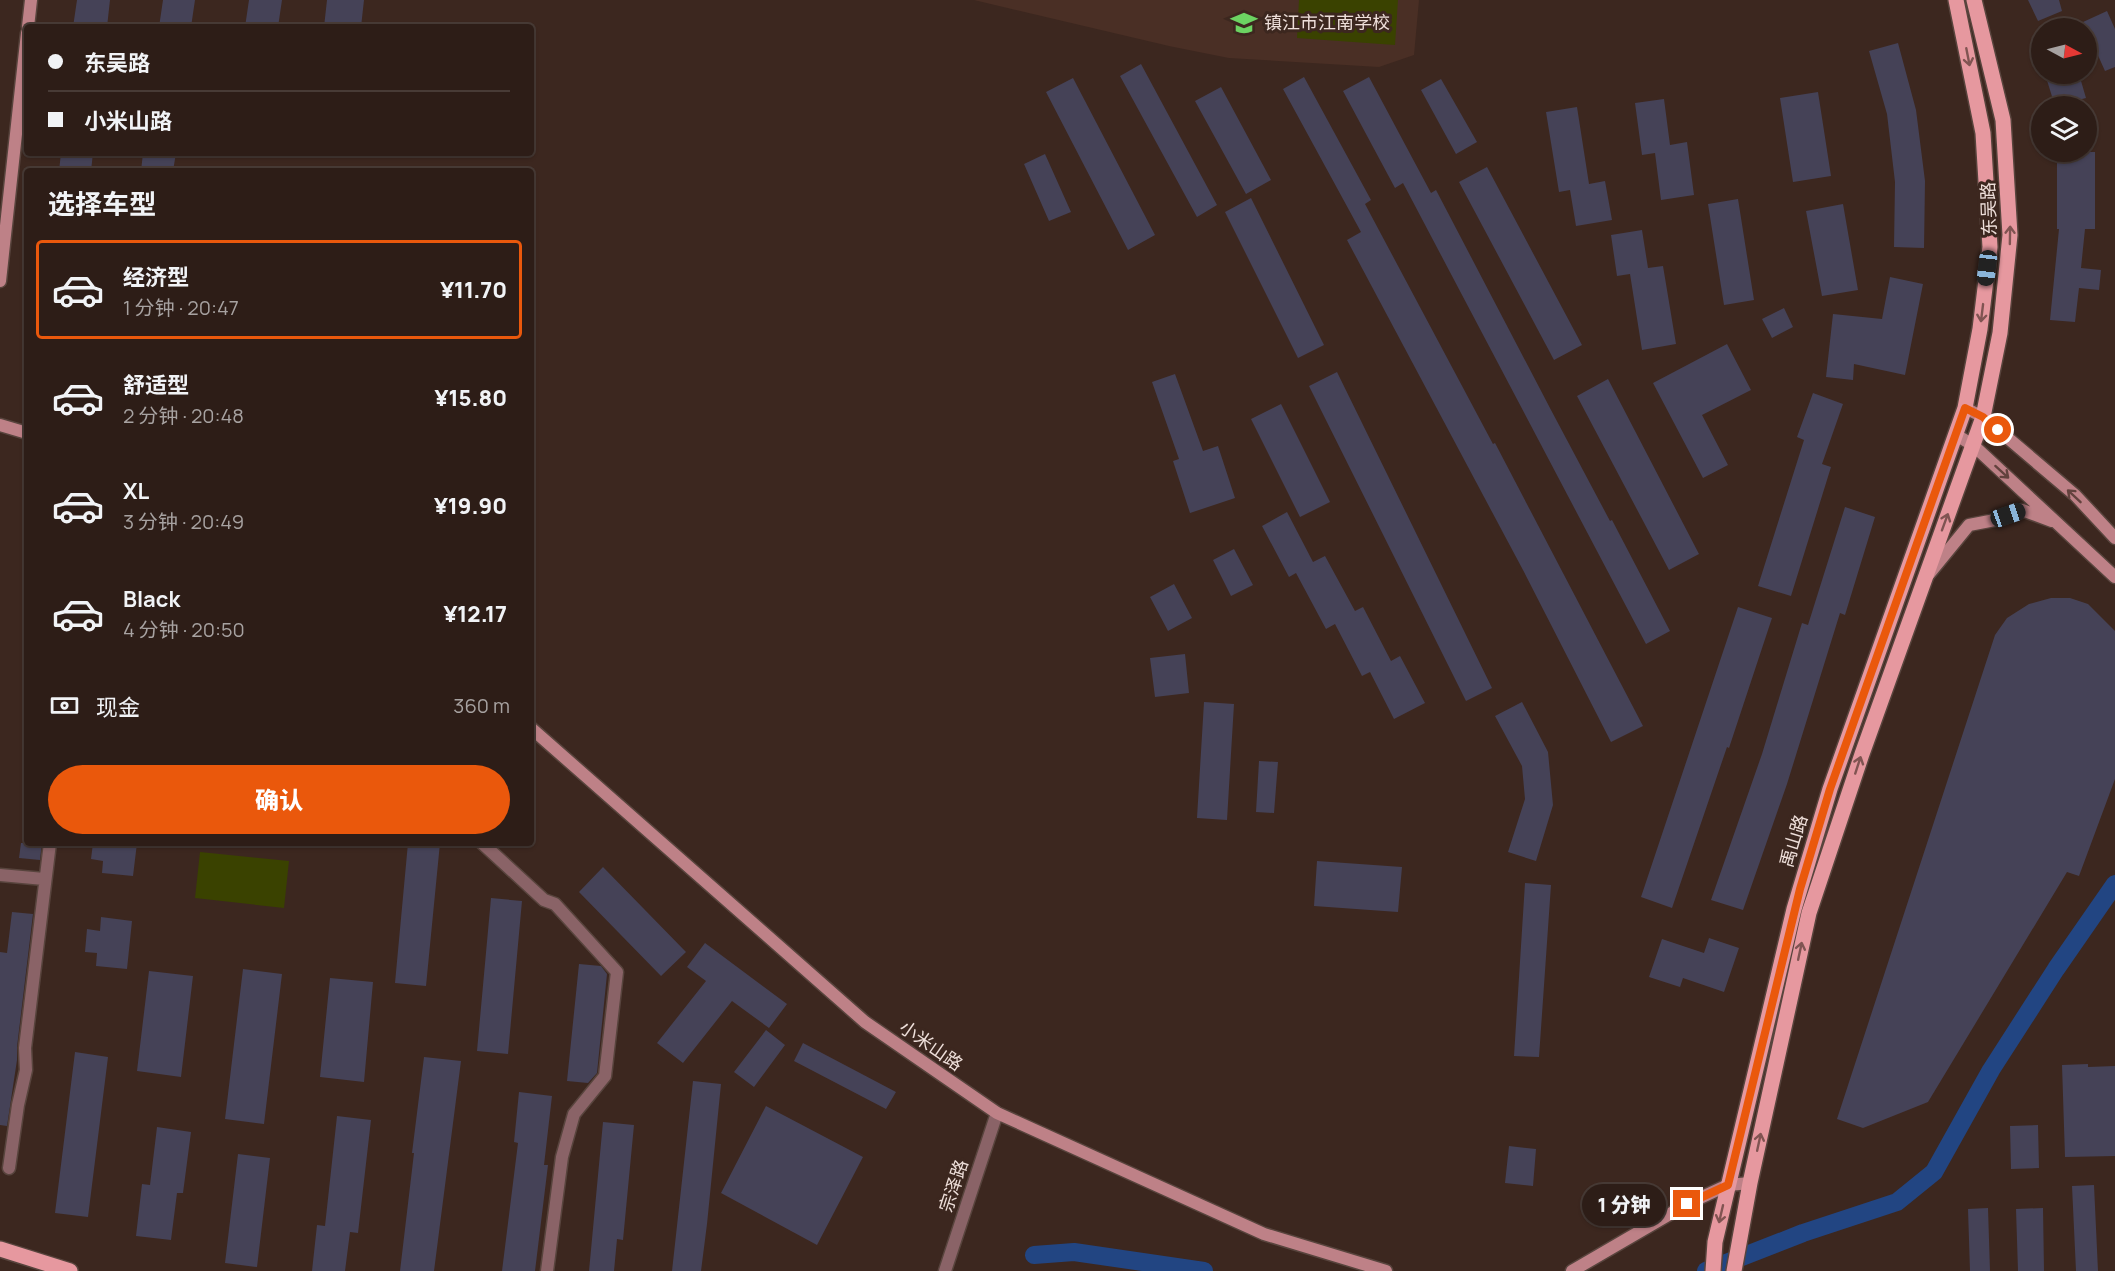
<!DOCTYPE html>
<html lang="zh">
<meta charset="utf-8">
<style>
body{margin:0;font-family:Manrope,"Noto Sans SC",sans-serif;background:#392a24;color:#f1f3f6;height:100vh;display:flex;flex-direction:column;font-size:22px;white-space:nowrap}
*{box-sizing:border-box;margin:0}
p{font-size:20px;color:#a7a2a1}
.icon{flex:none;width:33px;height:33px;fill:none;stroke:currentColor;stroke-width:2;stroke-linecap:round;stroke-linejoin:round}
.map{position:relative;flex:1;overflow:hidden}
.side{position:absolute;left:24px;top:168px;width:510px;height:678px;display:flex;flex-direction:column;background:#2d1d17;border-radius:6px;box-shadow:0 2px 4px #0004,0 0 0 2px #483b36}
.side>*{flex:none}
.hud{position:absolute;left:24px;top:24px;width:510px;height:132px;border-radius:6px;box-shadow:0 2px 4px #0004,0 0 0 2px #483b36;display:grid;align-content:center;height:132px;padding:0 24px;background:#2d1d17}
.needle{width:39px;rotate:97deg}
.tools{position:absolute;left:2031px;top:18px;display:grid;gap:12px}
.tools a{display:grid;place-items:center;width:66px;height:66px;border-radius:50%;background:#2d1d17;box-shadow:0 2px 4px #0004,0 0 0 2px #483b36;font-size:30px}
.end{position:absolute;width:27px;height:27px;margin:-14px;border:8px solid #ea580c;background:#fff;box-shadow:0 0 0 3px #fff}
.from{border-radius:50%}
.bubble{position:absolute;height:42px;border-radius:21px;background:#2d1d17;box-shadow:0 2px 4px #0004,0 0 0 2px #483b36;font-size:20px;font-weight:800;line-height:42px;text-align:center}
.car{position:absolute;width:18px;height:36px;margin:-18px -9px;border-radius:8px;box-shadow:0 0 4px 2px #0007;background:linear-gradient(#222 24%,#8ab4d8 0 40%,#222 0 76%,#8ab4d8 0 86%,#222 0)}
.hud b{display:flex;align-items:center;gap:21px;height:57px;font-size:22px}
.hud b+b{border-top:2px solid #483b36}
.hud i{width:15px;height:15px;background:#f1f3f6}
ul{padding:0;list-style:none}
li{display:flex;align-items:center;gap:18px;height:99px;margin:0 12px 9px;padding:0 12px;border:3px solid transparent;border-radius:6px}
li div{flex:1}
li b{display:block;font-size:22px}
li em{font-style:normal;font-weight:800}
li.active{border-color:#ea580c}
li>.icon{width:54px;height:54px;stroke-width:1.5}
h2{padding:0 24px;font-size:27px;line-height:72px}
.pay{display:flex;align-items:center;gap:15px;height:66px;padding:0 24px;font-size:22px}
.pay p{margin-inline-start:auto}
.action{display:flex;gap:12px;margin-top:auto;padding:12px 24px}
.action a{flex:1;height:69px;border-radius:36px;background:#ea580c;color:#fff;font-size:24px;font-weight:800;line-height:69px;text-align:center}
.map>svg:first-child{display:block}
.built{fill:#4a2f25}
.green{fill:#3a4200}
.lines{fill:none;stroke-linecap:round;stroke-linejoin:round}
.canal{stroke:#224582;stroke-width:18}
.building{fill:#454257}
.street-casing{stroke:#58443d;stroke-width:15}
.secondary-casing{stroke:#58443d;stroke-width:15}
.primary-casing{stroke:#58443d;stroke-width:18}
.street{stroke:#8a6367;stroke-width:12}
.secondary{stroke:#be8187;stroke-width:12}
.primary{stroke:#e6989f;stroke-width:15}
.oneway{stroke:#805452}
.oneway2{stroke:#63423e}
.route{stroke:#ea580c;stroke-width:8}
.labels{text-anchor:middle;stroke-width:6;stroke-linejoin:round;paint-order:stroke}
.poi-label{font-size:18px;fill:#eedfda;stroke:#3c271f;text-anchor:start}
.street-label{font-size:18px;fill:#eedfda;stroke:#3c271f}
</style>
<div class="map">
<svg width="2115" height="1271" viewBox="0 0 2115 1271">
<rect width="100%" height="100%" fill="#3c271f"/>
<path class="built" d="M974,0H1419L1414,55L1379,67L1229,58L1169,46Z"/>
<path class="green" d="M1299,0H1398L1395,45L1297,38Z
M200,852L289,861L284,908L195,898Z"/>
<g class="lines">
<path class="canal" d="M1034,1255L1074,1252L1204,1271
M1706,1271L1803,1233L1897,1202L1934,1172L1991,1070L2056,969L2115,884"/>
</g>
<path class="building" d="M77,0H110L107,27H73Z
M163,0H195L191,27H159Z
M249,0H282L278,27H245Z
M327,0H364L361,27H324Z
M2028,0H2059L2062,11L2038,21Z
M2107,11L2115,29V67L2105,71L2083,22Z
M1898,43L1916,110L1925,181L1924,248L1894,247L1895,182L1887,114L1869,51Z
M1141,64L1217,205L1197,217L1120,76Z
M2045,74H2079L2086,98L2055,106Z
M1304,77L1371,200L1365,204L1493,444L1495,443L1643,726L1611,742L1523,570L1347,240L1361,232L1283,89Z
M1369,77L1431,193L1436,190L1551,410L1610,521L1612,520L1670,631L1646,644L1403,183L1395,188L1343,91Z
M1073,78L1155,235L1128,250L1046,92Z
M1441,79L1477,142L1456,154L1421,90Z
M1221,87L1271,180L1246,194L1195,101Z
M1818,92L1831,176L1793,182L1780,98Z
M1664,99L1670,145L1687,142L1694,195L1661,200L1655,153L1642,155L1635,103Z
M1577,107L1589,184L1605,181L1612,220L1576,226L1570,190L1559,192L1546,112Z
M2057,152H2095V229H2085L2081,268L2101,270L2099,290L2079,288L2075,322L2050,320L2059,229H2057Z
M61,153H93L91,171H59Z
M143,153H176L173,171H141Z
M1045,154L1071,212L1049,221L1024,164Z
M1487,167L1582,345L1554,360L1459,182Z
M1251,198L1324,345L1298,358L1225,212Z
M1738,199L1754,300L1724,305L1708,204Z
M1843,204L1858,290L1822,296L1806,211Z
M1642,230L1648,268L1663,266L1676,344L1642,350L1630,274L1617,276L1611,235Z
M1890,277L1923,284L1905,375L1854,364L1853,380L1826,377L1833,314L1882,319Z
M1784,308L1793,327L1772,338L1762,319Z
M1727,344L1751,390L1702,415L1728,465L1703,478L1653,383Z
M1337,372L1492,688L1466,701L1309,386Z
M1175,374L1203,451L1218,446L1235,498L1190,513L1173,461L1179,459L1152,382Z
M1608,379L1699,554L1669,570L1577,396Z
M1813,393L1843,404L1822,464L1831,467L1791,596L1758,586L1804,440L1797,437Z
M1281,404L1330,502L1300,517L1251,419Z
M1845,507L1875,517L1845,615L1840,613L1787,784L1743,910L1711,900L1762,754L1802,623L1808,625Z
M1287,512L1313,562L1325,556L1355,611L1363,607L1391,661L1400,656L1425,703L1394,719L1370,672L1362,676L1335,624L1326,629L1296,573L1289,577L1262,526Z
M1234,549L1253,585L1231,596L1213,560Z
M1174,584L1192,618L1168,631L1150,597Z
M2051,598H2070L2088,604L2115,631V779L2079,876L2067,872L1928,1102L1863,1128L1837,1119L1995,635L2007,618L2029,604Z
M1738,607L1772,618L1729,748L1727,747L1672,908L1641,897Z
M1185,654L1189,693L1155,697L1150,658Z
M1204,702L1234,704L1227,820L1197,818Z
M1522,702L1548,752L1553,805L1536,861L1508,852L1525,799L1522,766L1495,716Z
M1259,761L1278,762L1274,813L1256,812Z
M21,843H42L40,860L19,858Z
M93,843H137L133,876L102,873L103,861L91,859Z
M408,843H440L426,986L395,983Z
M1317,861L1402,867L1398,912L1314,906Z
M603,867L686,952L661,976L579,892Z
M1525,883L1551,885L1539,1057L1514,1056Z
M491,898L522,901L508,1054L477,1051Z
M12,912L33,914L17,1047V1060L7,1126L0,1125V952L7,953Z
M101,917L132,921L127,969L96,966L97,953L85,952L87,929L100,931Z
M1709,938L1739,948L1724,992L1683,978L1680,987L1649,977L1662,939L1704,953Z
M705,943L787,1004L769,1028L732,1001L683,1063L657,1043L706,981L687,967Z
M579,964L601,966L607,974L597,1073L588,1083L567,1081Z
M243,969L282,974L264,1124L225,1119Z
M149,971L193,976L181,1077L137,1071Z
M330,978L373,982L364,1082L320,1077Z
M766,1030L785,1045L754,1087L734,1072Z
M803,1043L896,1092L886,1109L794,1061Z
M75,1052L108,1057L88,1217L55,1213Z
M424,1057L461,1061L434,1271H400L414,1153H412Z
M2088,1064V1067L2115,1066V1156L2065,1157L2062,1065Z
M693,1081L721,1084L707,1224L701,1271H672Z
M519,1092L552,1096L544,1165H548L535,1271H502L518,1143L514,1142Z
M766,1106L863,1157L817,1245L721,1193Z
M337,1116L371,1120L358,1233L350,1232L345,1271H312L317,1225L325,1226Z
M603,1122L634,1125L623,1240L617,1239L614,1271H589Z
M2038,1125L2039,1168L2011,1169L2010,1126Z
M157,1127L191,1132L183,1193H177L171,1240L136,1236L142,1184L150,1185Z
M1509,1146L1536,1149L1533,1186L1505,1183Z
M238,1154L270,1158L257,1267L225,1263Z
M2094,1185L2098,1271H2076L2072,1186Z
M1988,1208L1990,1271H1970L1968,1209Z
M2043,1208L2044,1271H2018L2016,1209Z"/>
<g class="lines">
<g class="street-casing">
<path id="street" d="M482,843L544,900L555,904L617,972L605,1076L574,1114L562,1157L547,1271
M0,875L44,879
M9,1168L18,1105L26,1070L25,1048L50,843
M945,1271L997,1113"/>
</g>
<g class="secondary-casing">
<path id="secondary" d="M28,27L31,0
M0,281L27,33
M1965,408L1983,417L2075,495L2115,538
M0,425L27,433
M1956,435L1973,445L2115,577
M1929,574L1969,525L1995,520L2022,510L2052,521
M531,728L865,1022L997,1113L1264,1234L1386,1271
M1572,1271L1687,1204L1728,1185L1750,1183"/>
</g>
<g class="primary-casing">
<path id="primary" d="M0,1249L70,1271
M1713,1271L1715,1242L1794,909L1830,789L1965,408L1980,329L1990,247L1983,133L1956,0
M1734,1271L1750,1183L1809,913L1862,754L1983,417L2000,333L2010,235L2003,120L1974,0"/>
</g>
<use href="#street" class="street"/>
<use href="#secondary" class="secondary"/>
<use href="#primary" class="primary"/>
</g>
<defs><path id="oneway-shaft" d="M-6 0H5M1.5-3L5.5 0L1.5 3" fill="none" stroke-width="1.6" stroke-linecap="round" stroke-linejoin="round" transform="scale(1.5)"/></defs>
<g class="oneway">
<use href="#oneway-shaft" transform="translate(1968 57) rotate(79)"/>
<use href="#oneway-shaft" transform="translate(2010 235) rotate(-89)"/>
<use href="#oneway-shaft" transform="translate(1982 313) rotate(97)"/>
<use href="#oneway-shaft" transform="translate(1945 522) rotate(-70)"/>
<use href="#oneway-shaft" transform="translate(1858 765) rotate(-72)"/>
<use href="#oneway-shaft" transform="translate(1800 951) rotate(-78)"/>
<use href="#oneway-shaft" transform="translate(1759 1142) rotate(-78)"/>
<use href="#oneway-shaft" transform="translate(1721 1214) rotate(103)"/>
</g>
<g class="oneway2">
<use href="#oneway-shaft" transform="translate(2002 472) rotate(42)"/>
<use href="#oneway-shaft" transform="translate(2074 496) rotate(-137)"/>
</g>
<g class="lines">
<path class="route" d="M1687,1204L1728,1185L1800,889L1830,789L1965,408L1983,417L1998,430"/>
</g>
<defs>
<g id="school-bare" transform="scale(2.07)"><path d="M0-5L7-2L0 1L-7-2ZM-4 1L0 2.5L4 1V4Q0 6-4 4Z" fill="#6cd362" stroke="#3c271f" stroke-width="2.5" paint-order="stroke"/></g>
</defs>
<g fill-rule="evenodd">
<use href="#school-bare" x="1244" y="23"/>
</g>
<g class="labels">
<g class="poi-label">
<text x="1264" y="29">镇江市江南学校</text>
</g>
<g class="street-label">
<text transform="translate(1989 209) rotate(-92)" y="6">东吴路</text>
<text transform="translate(1794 841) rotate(-73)" y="6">禹山路</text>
<text transform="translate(931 1046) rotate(35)" y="6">小米山路</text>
<text transform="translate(954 1186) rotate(-72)" y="6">宗泽路</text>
</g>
</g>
</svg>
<div class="tools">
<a><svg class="needle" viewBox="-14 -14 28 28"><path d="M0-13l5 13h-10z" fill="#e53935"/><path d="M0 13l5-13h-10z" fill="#a7a2a1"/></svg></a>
<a><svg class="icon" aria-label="layers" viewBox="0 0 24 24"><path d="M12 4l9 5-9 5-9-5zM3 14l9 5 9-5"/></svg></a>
</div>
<i class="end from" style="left:1998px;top:430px"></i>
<i class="end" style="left:1687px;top:1204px"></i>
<div class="bubble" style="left:1582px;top:1184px;width:84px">1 分钟</div>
<i class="car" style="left:1987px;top:268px;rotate:187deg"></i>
<i class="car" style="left:2008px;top:515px;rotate:71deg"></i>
<div class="hud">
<b><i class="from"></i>东吴路</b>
<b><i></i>小米山路</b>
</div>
<section class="side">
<h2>选择车型</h2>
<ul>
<li class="active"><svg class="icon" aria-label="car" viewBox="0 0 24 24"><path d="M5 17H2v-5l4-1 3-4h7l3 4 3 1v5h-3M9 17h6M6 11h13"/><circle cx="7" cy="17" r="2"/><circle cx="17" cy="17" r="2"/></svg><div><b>经济型</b><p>1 分钟 · 20:47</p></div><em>¥11.70</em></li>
<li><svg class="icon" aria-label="car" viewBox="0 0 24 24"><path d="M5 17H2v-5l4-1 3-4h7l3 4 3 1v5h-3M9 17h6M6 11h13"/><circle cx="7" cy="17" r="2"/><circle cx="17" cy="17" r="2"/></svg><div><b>舒适型</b><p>2 分钟 · 20:48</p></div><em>¥15.80</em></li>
<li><svg class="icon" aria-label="car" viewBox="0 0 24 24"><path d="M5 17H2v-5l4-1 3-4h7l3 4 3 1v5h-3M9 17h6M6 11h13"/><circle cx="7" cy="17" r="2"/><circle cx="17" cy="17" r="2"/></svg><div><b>XL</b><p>3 分钟 · 20:49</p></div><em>¥19.90</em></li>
<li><svg class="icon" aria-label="car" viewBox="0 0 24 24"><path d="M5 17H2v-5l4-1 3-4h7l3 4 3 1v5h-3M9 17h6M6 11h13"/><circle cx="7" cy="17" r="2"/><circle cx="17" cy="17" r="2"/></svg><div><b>Black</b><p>4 分钟 · 20:50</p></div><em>¥12.17</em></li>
</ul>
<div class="pay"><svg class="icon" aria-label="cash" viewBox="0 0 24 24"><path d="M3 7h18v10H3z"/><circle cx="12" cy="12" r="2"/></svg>现金<p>360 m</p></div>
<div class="action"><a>确认</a></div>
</section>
</div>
